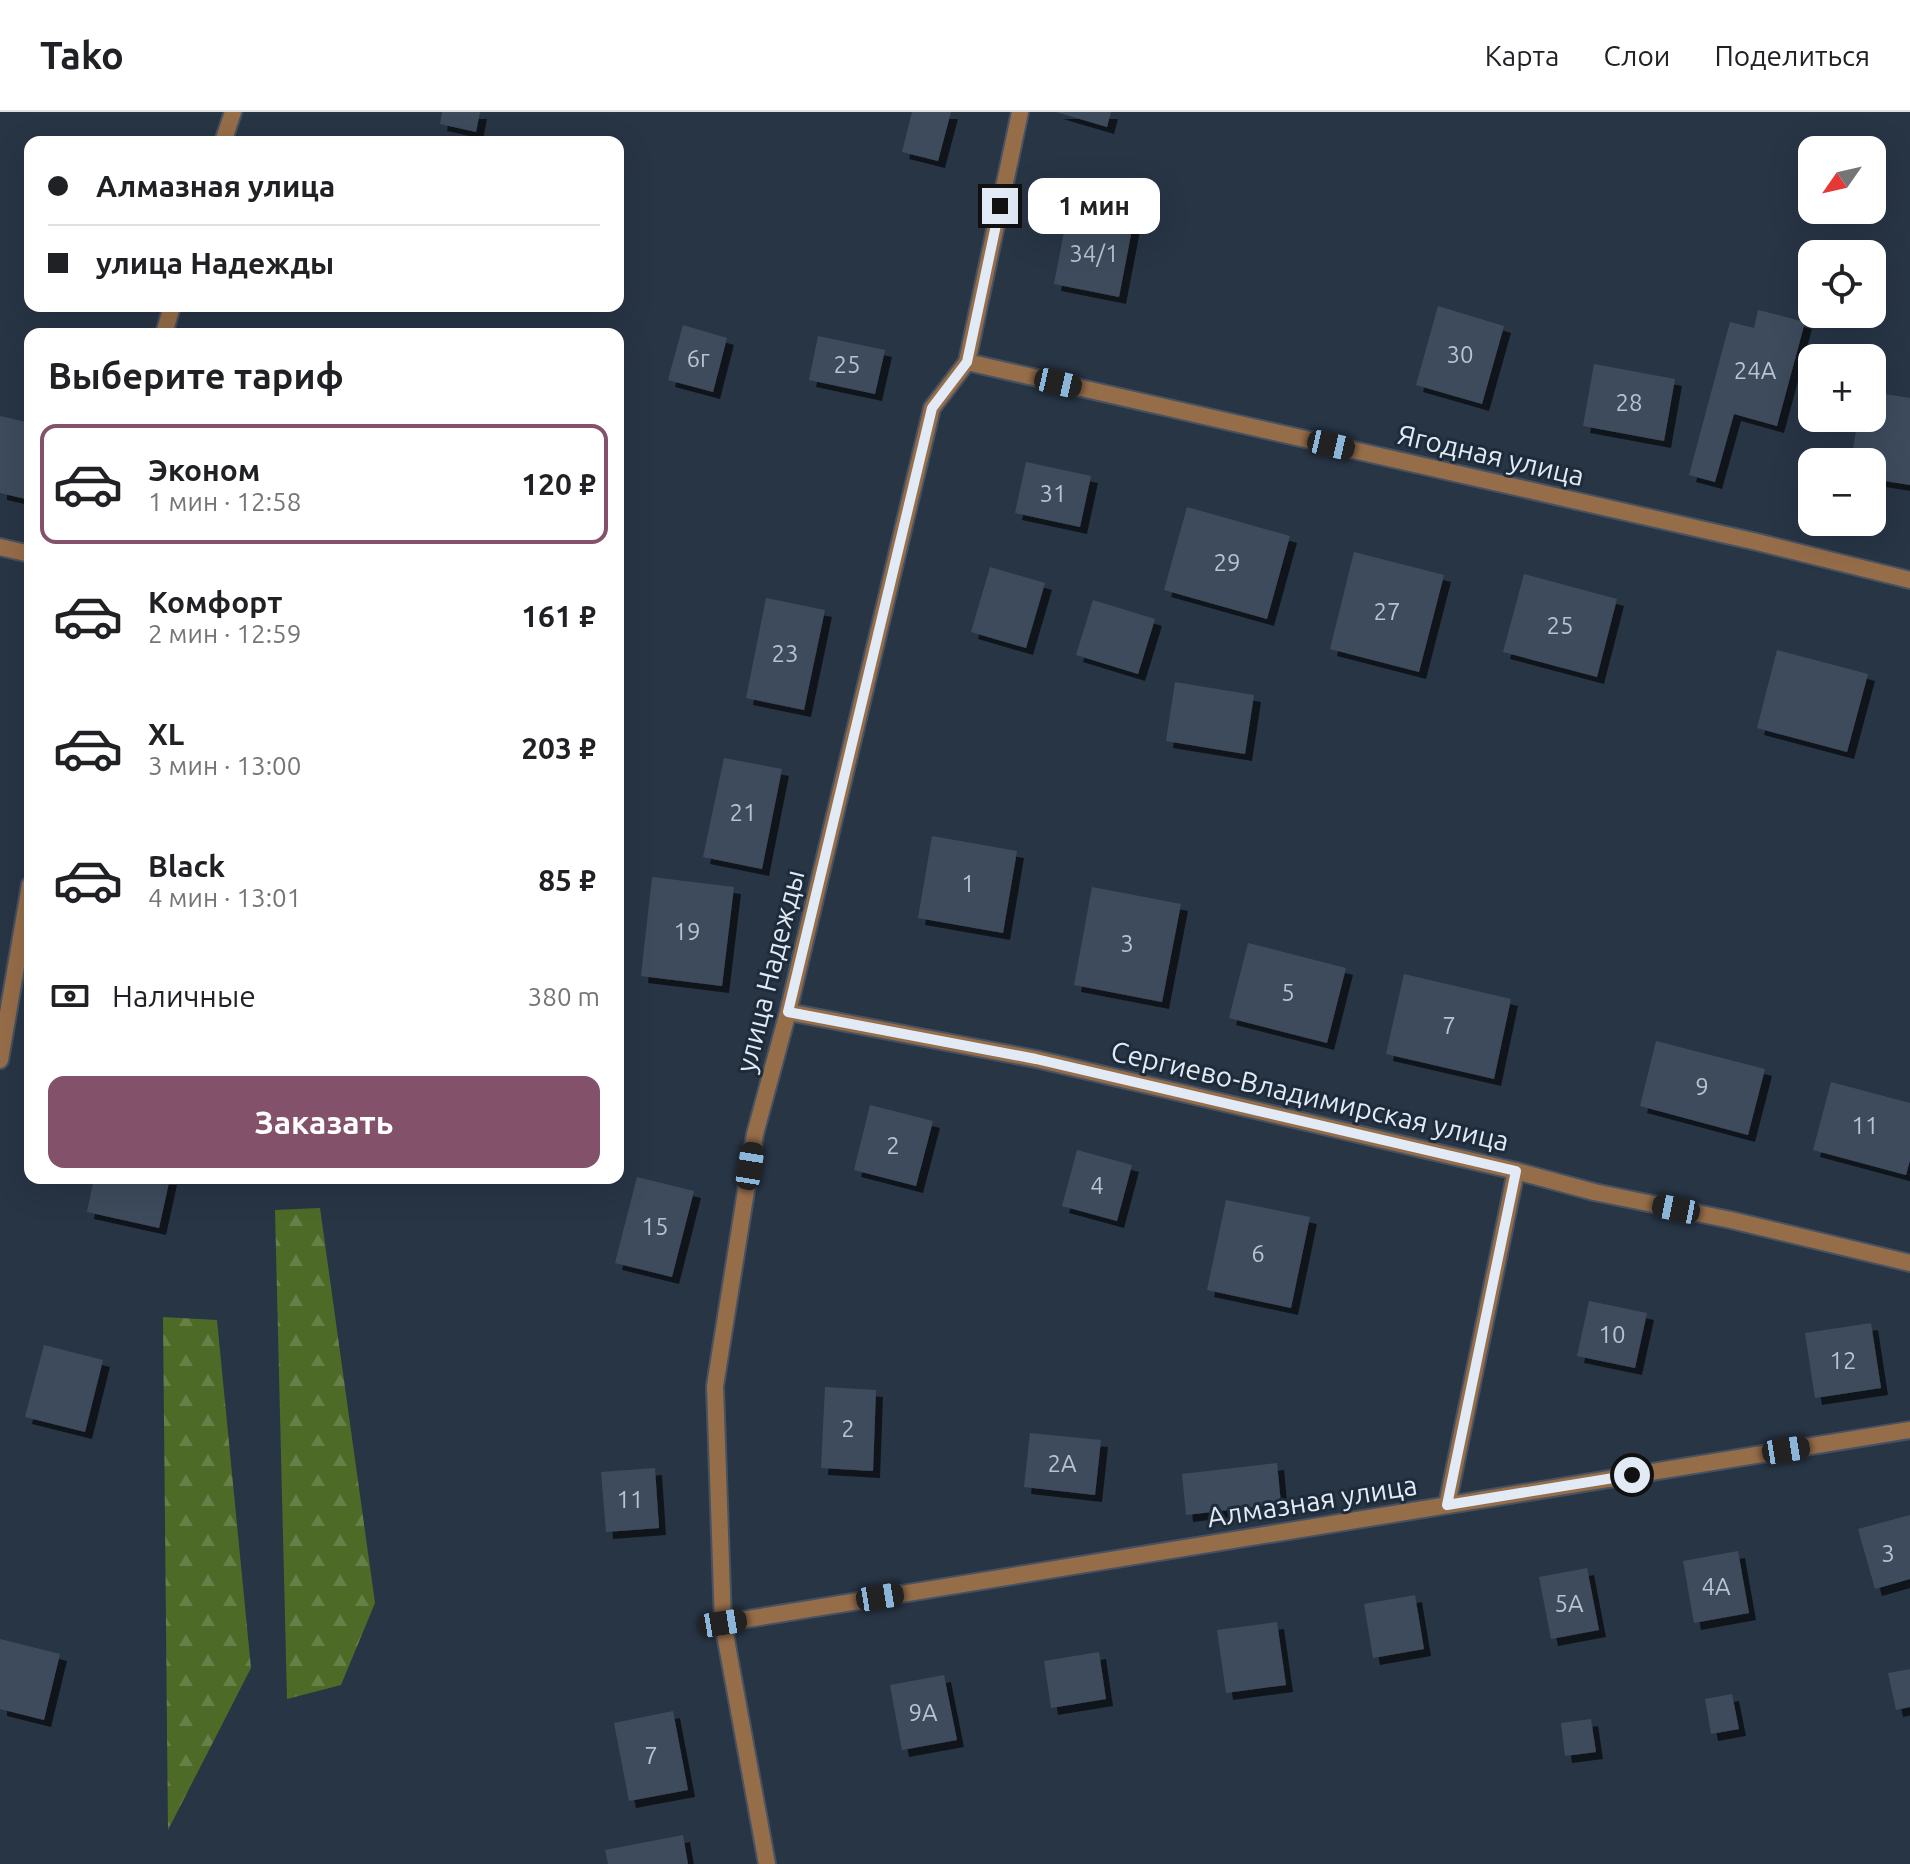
<!DOCTYPE html>
<html lang="ru">
<meta charset="utf-8">
<style>
body{margin:0;font-family:Ubuntu,sans-serif;background:#f2f2f2;color:#202124;height:100vh;display:flex;flex-direction:column;font-size:30px;white-space:nowrap}
*{box-sizing:border-box;margin:0}
p{font-size:26px;color:#757577}
.icon{flex:none;width:44px;height:44px;fill:none;stroke:currentColor;stroke-width:2;stroke-linecap:round;stroke-linejoin:round}
.map{position:relative;flex:1;overflow:hidden}
.side{position:absolute;left:24px;top:216px;width:600px;height:856px;display:flex;flex-direction:column;background:#fff;border-radius:16px;box-shadow:0 8px 32px #0002}
.side>*{flex:none}
.top-card{position:absolute;left:24px;top:24px;width:600px;height:176px;border-radius:16px;box-shadow:0 8px 32px #0002;display:grid;align-content:center;height:176px;padding:0 24px;background:#fff}
.needle{width:52px;rotate:236deg}
.buttons{position:absolute;left:1798px;top:24px;display:grid;gap:16px}
.buttons a{display:grid;place-items:center;width:88px;height:88px;border-radius:16px;background:#fff;box-shadow:0 8px 32px #0002;font-size:40px}
.end{position:absolute;width:36px;height:36px;margin:-18px;border:10px solid #e2eaf5;background:#111;box-shadow:0 0 0 4px #111}
.from{border-radius:50%}
.bubble{position:absolute;height:56px;border-radius:16px;background:#fff;box-shadow:0 8px 32px #0002;font-size:26px;font-weight:700;line-height:56px;text-align:center}
.car{position:absolute;width:24px;height:48px;margin:-24px -12px;border-radius:10px;box-shadow:0 0 6px 2px #0007;background:linear-gradient(#222 24%,#8ab4d8 0 40%,#222 0 76%,#8ab4d8 0 86%,#222 0)}
.top-card b{display:flex;align-items:center;gap:28px;height:76px;font-size:30px}
.top-card b+b{border-top:2px solid #e0e0e0}
.top-card i{width:20px;height:20px;background:#202124}
ul{padding:0;list-style:none}
li{display:flex;align-items:center;gap:24px;height:120px;margin:0 16px 12px;padding:0 8px;border:4px solid transparent;border-radius:16px}
li div{flex:1}
li b{display:block;font-size:30px}
li em{font-style:normal;font-weight:700}
li.selected{border-color:#83526a}
li>.icon{width:72px;height:72px;stroke-width:1.5}
h2{padding:0 24px;font-size:36px;line-height:96px}
.pay{display:flex;align-items:center;gap:20px;height:88px;padding:0 24px;font-size:30px}
.pay p{margin-inline-start:auto}
.primary-button{display:flex;gap:16px;margin-top:auto;padding:16px 24px}
.primary-button a{flex:1;height:92px;border-radius:16px;background:#83526a;color:#fff;font-size:32px;font-weight:700;line-height:92px;text-align:center}
header{display:flex;align-items:center;gap:48px;box-sizing:border-box;height:112px;padding:0 40px;background:#fff;border-bottom:2px solid #e0e0e0}
header strong{font-size:38px}
nav{display:flex;gap:44px;margin-inline-start:auto;font-size:28px}
.map>svg:first-child{display:block}
.forest{fill:url(#forest-firs)}
.building{fill:#3e4b5c;filter:url(#shadow)}
.lines{fill:none;stroke-linecap:round;stroke-linejoin:round}
.service-casing{stroke:#465261;stroke-width:20}
.minor-casing{stroke:#465261;stroke-width:20}
.service{stroke:#966d49;stroke-width:16}
.minor{stroke:#966d49;stroke-width:16}
.route{stroke:#e2eaf5;stroke-width:10}
.labels{text-anchor:middle;stroke-width:6;stroke-linejoin:round;paint-order:stroke}
.number-label{font-size:24px;fill:#b9c2cf}
.street-label{font-size:28px;fill:#e2eaf5;stroke:#1e2b3a}
</style>
<header>
<strong>Tako</strong>
<nav><a>Карта</a><a>Слои</a><a>Поделиться</a></nav>
</header>
<div class="map">
<svg width="1910" height="1752" viewBox="0 0 1910 1752">
<defs>
<pattern id="forest-firs" width="22" height="20" patternUnits="userSpaceOnUse" patternTransform="scale(2)"><rect width="22" height="20" fill="#4d6b27"/><path d="M5 1l3.5 6h-7zM16 11l3.5 6h-7z" fill="#668047"/></pattern>
<filter id="shadow"><feDropShadow dx="7" dy="7" stdDeviation="0" flood-color="#0009"/></filter>
</defs>
<rect width="100%" height="100%" fill="#283545"/>
<path class="forest" d="M320,1096L375,1491L341,1573L287,1587L275,1098Z
M163,1205L217,1208L251,1556L168,1718Z"/>
<path class="building" d="M442,0H480L476,20L440,12Z
M912,0H951L938,49L902,40Z
M1056,0H1111L1107,15Z
M1068,99L1133,112L1119,185L1054,172Z
M1438,194L1504,214L1482,292L1416,273Z
M1758,198L1805,210L1777,314L1734,302L1715,370L1689,363L1730,210L1754,216Z
M683,213L727,226L713,280L668,268Z
M818,224L885,238L875,282L809,268Z
M1594,252L1675,267L1664,329L1583,314Z
M1872,280L1910,286V373L1872,367V350H1851L1858,306H1872Z
M0,304L30,311V388L0,381Z
M1026,350L1091,364L1080,415L1015,401Z
M1187,395L1290,424L1267,507L1164,478Z
M1354,440L1444,463L1419,560L1330,537Z
M990,455L1045,471L1026,536L971,520Z
M1524,462L1617,487L1597,565L1503,540Z
M766,486L825,498L804,598L746,586Z
M1093,488L1155,507L1138,562L1076,543Z
M1777,538L1868,562L1847,640L1757,616Z
M1175,570L1254,583L1245,642L1166,629Z
M724,646L782,657L762,757L703,745Z
M932,724L1017,739L1003,821L918,806Z
M652,765L734,775L722,874L641,864Z
M1092,775L1181,792L1162,890L1074,873Z
M1248,831L1346,856L1327,931L1229,906Z
M1404,862L1511,887L1494,967L1386,942Z
M1656,929L1765,957L1748,1023L1640,994Z
M1831,970L1910,991V1048L1906,1063L1813,1038Z
M870,993L933,1009L916,1074L854,1058Z
M1077,1038L1132,1053L1117,1109L1062,1094Z
M637,1065L694,1079L672,1165L615,1151Z
M94,1066H170L159,1116L87,1100Z
M1226,1088L1310,1105L1291,1196L1207,1178Z
M1589,1189L1647,1201L1635,1256L1577,1244Z
M1871,1211L1881,1276L1815,1286L1805,1221Z
M44,1233L103,1248L85,1320L25,1305Z
M825,1275L876,1278L873,1359L821,1356Z
M1030,1321L1101,1328L1095,1383L1024,1375Z
M1277,1351L1281,1392L1186,1403L1182,1362Z
M655,1356L659,1416L606,1420L601,1360Z
M1910,1403V1467L1875,1477L1858,1417Z
M1738,1439L1749,1501L1694,1511L1683,1449Z
M1587,1456L1599,1518L1551,1527L1539,1465Z
M1415,1483L1424,1537L1373,1546L1364,1492Z
M1277,1510L1286,1573L1226,1581L1217,1518Z
M0,1527L60,1542L44,1608L0,1597Z
M1099,1540L1106,1587L1051,1596L1044,1549Z
M1910,1557V1595L1896,1598L1888,1561Z
M944,1563L957,1628L902,1638L890,1573Z
M1732,1582L1739,1617L1711,1622L1705,1587Z
M673,1599L688,1678L629,1689L614,1611Z
M1591,1607L1596,1640L1565,1644L1561,1611Z
M683,1723L688,1752H608L605,1738Z"/>
<g class="lines">
<g class="service-casing">
<path id="service" d="M1447,1393L1516,1059"/>
</g>
<g class="minor-casing">
<path id="minor" d="M223,30L233,0
M164,222L172,194
M967,250L1757,430L1910,468
M0,435L30,442
M788,900L1036,947L1516,1059L1594,1080L1731,1108L1910,1151
M0,948L30,773
M723,1511L1910,1318
M767,1752L723,1511L715,1274L755,1022L788,900L932,296L967,250L1020,0"/>
</g>
<use href="#service" class="service"/>
<use href="#minor" class="minor"/>
</g>
<g class="lines">
<path class="route" d="M1000,94L967,250L932,296L788,900L1036,947L1516,1059L1447,1393L1632,1363"/>
</g>
<g class="labels">
<g class="number-label">
<text x="1094" y="150">34/1</text>
<text x="1460" y="251">30</text>
<text x="698" y="255">6г</text>
<text x="847" y="261">25</text>
<text x="1755" y="267">24А</text>
<text x="1629" y="299">28</text>
<text x="1053" y="390">31</text>
<text x="1227" y="459">29</text>
<text x="1387" y="508">27</text>
<text x="1560" y="522">25</text>
<text x="785" y="550">23</text>
<text x="743" y="709">21</text>
<text x="968" y="780">1</text>
<text x="687" y="828">19</text>
<text x="1127" y="840">3</text>
<text x="1288" y="889">5</text>
<text x="1449" y="922">7</text>
<text x="1702" y="983">9</text>
<text x="1865" y="1022">11</text>
<text x="893" y="1042">2</text>
<text x="1097" y="1082">4</text>
<text x="655" y="1123">15</text>
<text x="1258" y="1150">6</text>
<text x="1612" y="1231">10</text>
<text x="1843" y="1257">12</text>
<text x="848" y="1325">2</text>
<text x="1062" y="1360">2А</text>
<text x="630" y="1396">11</text>
<text x="1888" y="1450">3</text>
<text x="1716" y="1483">4А</text>
<text x="1569" y="1500">5А</text>
<text x="923" y="1609">9А</text>
<text x="651" y="1652">7</text>
</g>
<g class="street-label">
<text transform="translate(1491 343) rotate(13)" y="10">Ягодная улица</text>
<text transform="translate(770 859) rotate(-76)" y="10">улица Надежды</text>
<text transform="translate(1310 984) rotate(13)" y="10">Сергиево-Владимирская улица</text>
<text transform="translate(1312 1389) rotate(-9)" y="10">Алмазная улица</text>
</g>
</g>
</svg>
<div class="buttons">
<a><svg class="needle" viewBox="-14 -14 28 28"><path d="M0-13l5 13h-10z" fill="#e53935"/><path d="M0 13l5-13h-10z" fill="#757577"/></svg></a>
<a><svg class="icon" aria-label="locate" viewBox="0 0 24 24"><circle cx="12" cy="12" r="6"/><path d="M12 2v4M12 18v4M2 12h4M18 12h4"/></svg></a>
<a>+</a>
<a>−</a>
</div>
<i class="end from" style="left:1632px;top:1363px"></i>
<i class="end" style="left:1000px;top:94px"></i>
<div class="bubble" style="left:1028px;top:66px;width:132px">1 мин</div>
<i class="car" style="left:1058px;top:271px;rotate:103deg"></i>
<i class="car" style="left:1331px;top:333px;rotate:103deg"></i>
<i class="car" style="left:750px;top:1054px;rotate:9deg"></i>
<i class="car" style="left:1676px;top:1097px;rotate:281deg"></i>
<i class="car" style="left:1786px;top:1338px;rotate:81deg"></i>
<i class="car" style="left:880px;top:1485px;rotate:81deg"></i>
<i class="car" style="left:723px;top:1511px;rotate:81deg"></i>
<div class="top-card">
<b><i class="from"></i>Алмазная улица</b>
<b><i></i>улица Надежды</b>
</div>
<section class="side">
<h2>Выберите тариф</h2>
<ul>
<li class="selected"><svg class="icon" aria-label="car" viewBox="0 0 24 24"><path d="M5 17H2v-5l4-1 3-4h7l3 4 3 1v5h-3M9 17h6M6 11h13"/><circle cx="7" cy="17" r="2"/><circle cx="17" cy="17" r="2"/></svg><div><b>Эконом</b><p>1 мин · 12:58</p></div><em>120 ₽</em></li>
<li><svg class="icon" aria-label="car" viewBox="0 0 24 24"><path d="M5 17H2v-5l4-1 3-4h7l3 4 3 1v5h-3M9 17h6M6 11h13"/><circle cx="7" cy="17" r="2"/><circle cx="17" cy="17" r="2"/></svg><div><b>Комфорт</b><p>2 мин · 12:59</p></div><em>161 ₽</em></li>
<li><svg class="icon" aria-label="car" viewBox="0 0 24 24"><path d="M5 17H2v-5l4-1 3-4h7l3 4 3 1v5h-3M9 17h6M6 11h13"/><circle cx="7" cy="17" r="2"/><circle cx="17" cy="17" r="2"/></svg><div><b>XL</b><p>3 мин · 13:00</p></div><em>203 ₽</em></li>
<li><svg class="icon" aria-label="car" viewBox="0 0 24 24"><path d="M5 17H2v-5l4-1 3-4h7l3 4 3 1v5h-3M9 17h6M6 11h13"/><circle cx="7" cy="17" r="2"/><circle cx="17" cy="17" r="2"/></svg><div><b>Black</b><p>4 мин · 13:01</p></div><em>85 ₽</em></li>
</ul>
<div class="pay"><svg class="icon" aria-label="cash" viewBox="0 0 24 24"><path d="M3 7h18v10H3z"/><circle cx="12" cy="12" r="2"/></svg>Наличные<p>380 m</p></div>
<div class="primary-button"><a>Заказать</a></div>
</section>
</div>
